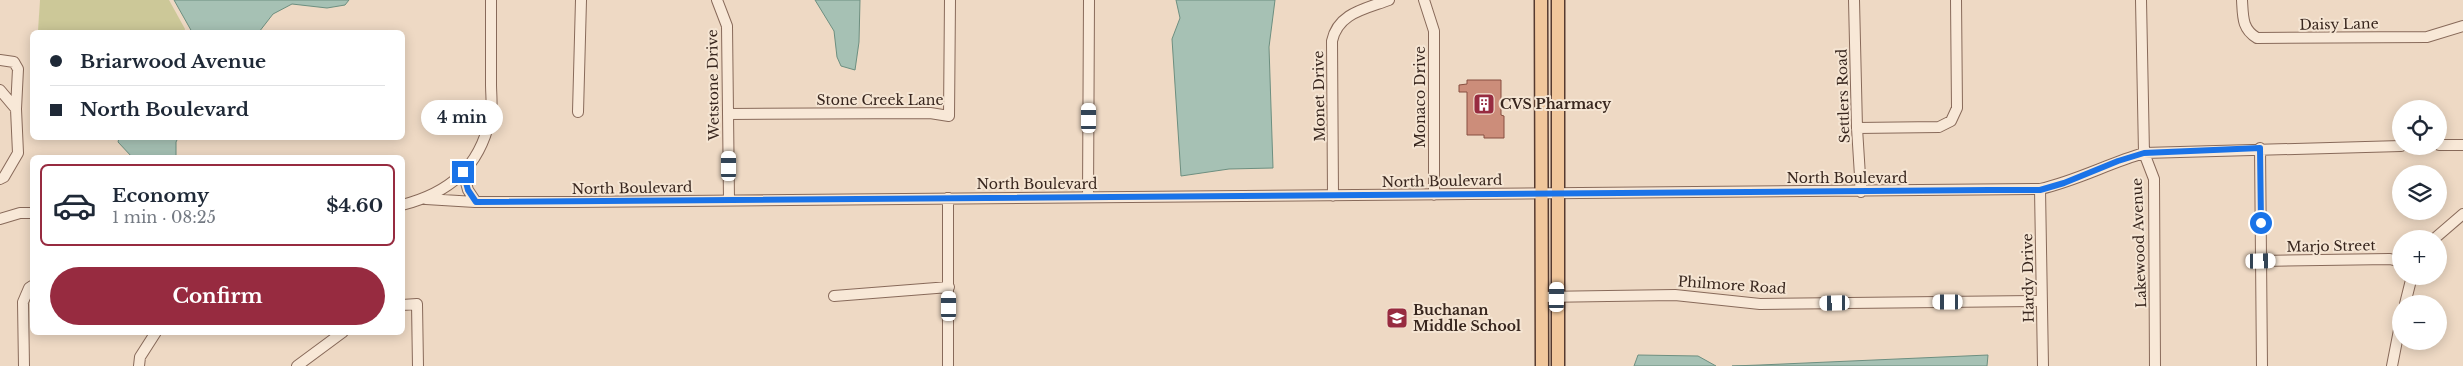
<!DOCTYPE html>
<meta charset="utf-8">
<style>
body{margin:0;font-family:"Libre Baskerville",serif;background:#f6f6f7;color:#1f2937;height:100vh;display:flex;flex-direction:column;font-size:19px;white-space:nowrap}
*{box-sizing:border-box;margin:0}
p{font-size:16px;color:#747a83}
.icon{flex:none;width:28px;height:28px;fill:none;stroke:currentColor;stroke-width:2;stroke-linecap:round;stroke-linejoin:round}
.map{position:relative;flex:1;overflow:hidden}
.sheet{position:absolute;left:30px;top:155px;width:375px;height:180px;display:flex;flex-direction:column;background:#fff;border-radius:8px;box-shadow:0 2px 12px #0003}
.sheet>*{flex:none}
.banner{position:absolute;left:30px;top:30px;width:375px;height:110px;border-radius:8px;box-shadow:0 2px 12px #0003;display:grid;align-content:center;height:110px;padding:0 20px;background:#fff}
.controls{position:absolute;left:2392px;top:100px;display:grid;gap:10px}
.controls a{display:grid;place-items:center;width:55px;height:55px;border-radius:50%;background:#fff;box-shadow:0 2px 12px #0003;font-size:25px}
.end{position:absolute;width:22px;height:22px;margin:-11px;border:6px solid #1a73e8;background:#fff;box-shadow:0 0 0 2px #fff}
.from{border-radius:50%}
.bubble{position:absolute;height:35px;border-radius:18px;background:#fff;box-shadow:0 2px 12px #0003;font-size:16px;font-weight:800;line-height:35px;text-align:center}
.car{position:absolute;width:15px;height:30px;margin:-15px -8px;border-radius:6px;box-shadow:0 0 4px 1px #0007;background:linear-gradient(#fff 24%,#345 0 40%,#fff 0 76%,#345 0 86%,#fff 0)}
.banner b{display:flex;align-items:center;gap:18px;height:48px;font-size:19px}
.banner b+b{border-top:1px solid #e0e1e3}
.banner i{width:12px;height:12px;background:#1f2937}
ul{padding:9px 0 0;list-style:none}
li{display:flex;align-items:center;gap:15px;height:82px;margin:0 10px 8px;padding:0 10px;border:2px solid transparent;border-radius:8px}
li div{flex:1}
li b{display:block;font-size:19px}
li em{font-style:normal;font-weight:800}
li.active{border-color:#972b40}
li>.icon{width:45px;height:45px;stroke-width:1.5}
.cta{display:flex;gap:10px;margin-top:auto;padding:10px 20px}
.cta a{flex:1;height:58px;border-radius:30px;background:#972b40;color:#fff;font-size:20px;font-weight:800;line-height:58px;text-align:center}
.map>svg:first-child{display:block}
.green{fill:#ccc898}
.water{fill:#a6c1b4;stroke:#6d8f80}
.building{fill:#cc8d7a;stroke:#874f40}
.lines{fill:none;stroke-linecap:round;stroke-linejoin:round}
.minor-casing{stroke:#886a5a;stroke-width:12}
.major-casing{stroke:#563a2f;stroke-width:15}
.minor{stroke:#f8e8d7;stroke-width:10}
.major{stroke:#f1c79c;stroke-width:12}
.route{stroke:#1a73e8;stroke-width:6}
.labels{text-anchor:middle;stroke-width:4;stroke-linejoin:round;paint-order:stroke}
.street-label{font-size:14px;fill:#38261e;stroke:#f5e5d3}
.poi-label{font-size:14px;font-weight:bold;fill:#38261e;stroke:#f5e5d3;text-anchor:start}
</style>
<div class="map">
<svg width="2463" height="366" viewBox="0 0 2463 366">
<rect width="100%" height="100%" fill="#eed9c4"/>
<path class="green" d="M40,0H169L185,29L184,32H41L38,31Z"/>
<path class="water" d="M174,0H349L345,5L327,8L292,4L273,14L259,32H192Z
M815,0H860L859,42L855,70L841,66L837,57L834,31Z
M1176,0H1275L1269,47L1273,168L1229,169L1181,176L1172,39L1180,18Z
M119,138H178L176,142V157L153,156L132,157L118,142Z
M1638,355L1698,356L1716,366H1634Z
M1988,355L1987,366H1732L1760,365Z"/>
<path class="building" d="M1467,80H1501V115L1504,116V138H1484V135H1467V92H1459V85L1467,84Z"/>
<g class="lines">
<g class="minor-casing">
<path id="minor" d="M717,0L727,26L729,200
M1424,0L1434,31V195
M1854,0L1857,128L1861,192
M2141,0L2144,153L2154,179L2155,366
M2242,0C2243,17 2242,29 2257,38L2427,37L2463,26
M0,60L14,62L18,69L16,109L18,153L4,177L0,179
M0,90L16,109
M578,112L581,0
M728,114L930,113L949,116L950,0
M1857,128L1939,127L1951,121L1957,108L1956,0
M2439,145H2463
M2260,148L2262,366
M463,172L468,190L476,202
M2040,189L2043,366
M1333,196L1332,41C1338,13 1365,9 1389,0
M1088,197L1089,0
M948,198V366
M426,199L475,202H574L2040,189C2076,181 2109,163 2144,153L2401,146
M402,205C449,193 479,168 490,119C493,109 491,95 491,84C491,56 491,28 491,0
M0,219L20,213H32
M2434,239L2463,214
M2261,261L2390,259L2401,262
M834,296L949,287
M1541,297L1675,295L1760,304L2042,301
M2405,304L2412,276
M402,305L417,304L418,366
M24,366L23,302L29,288L32,286
M139,366L140,357L156,332
M297,366L343,332
M2392,366L2401,320"/>
</g>
<g class="major-casing">
<path id="major" d="M1541,0L1542,366
M1558,366V0"/>
</g>
<use href="#minor" class="minor"/>
<use href="#major" class="major"/>
</g>
<g class="lines">
<path class="route" d="M463,172L468,190L476,202L1989,190H2040L2064,183L2118,161L2144,153L2260,148L2261,223"/>
</g>
<defs>
<g id="building-square" transform="scale(1.125)"><rect x="-9" y="-9" width="18" height="18" rx="4" fill="#972b40" stroke="#f5e5d3"/><path d="M-4-6H4V6H1V3H-1V6H-4ZM-2.5-4.3h1.7v1.8h-1.7ZM.8-4.3h1.7v1.8H.8ZM-2.5-1h1.7V.8h-1.7ZM.8-1h1.7V.8H.8Z" fill="#fff"/></g>
<g id="school-square" transform="scale(1.125)"><rect x="-9" y="-9" width="18" height="18" rx="4" fill="#972b40" stroke="#f5e5d3"/><path d="M0-5L7-2L0 1L-7-2ZM-4 1L0 2.5L4 1V4Q0 6-4 4Z" fill="#fff"/></g>
</defs>
<g fill-rule="evenodd">
<use href="#building-square" x="1484" y="104"/>
<use href="#school-square" x="1397" y="318"/>
</g>
<g class="labels">
<g class="street-label">
<text transform="translate(2339 24) rotate(-1)" y="5">Daisy Lane</text>
<text transform="translate(713 85) rotate(-91)" y="5">Wetstone Drive</text>
<text transform="translate(1319 96) rotate(-91)" y="5">Monet Drive</text>
<text transform="translate(1843 96) rotate(-92)" y="5">Settlers Road</text>
<text transform="translate(1420 97) rotate(-90)" y="5">Monaco Drive</text>
<text x="880" y="105">Stone Creek Lane</text>
<text x="1847" y="183">North Boulevard</text>
<text transform="translate(1442 181) rotate(-1)" y="5">North Boulevard</text>
<text x="1037" y="189">North Boulevard</text>
<text transform="translate(632 188) rotate(-1)" y="5">North Boulevard</text>
<text transform="translate(2139 243) rotate(-92)" y="5">Lakewood Avenue</text>
<text transform="translate(2331 246) rotate(-1)" y="5">Marjo Street</text>
<text transform="translate(2028 278) rotate(-91)" y="5">Hardy Drive</text>
<text transform="translate(1732 285) rotate(4)" y="5">Philmore Road</text>
</g>
<g class="poi-label">
<text x="1500" y="109">CVS Pharmacy</text>
<text x="1413" y="315">Buchanan<tspan x="1413" dy="16">Middle School</tspan></text>
</g>
</g>
</svg>
<div class="controls">
<a><svg class="icon" aria-label="locate" viewBox="0 0 24 24"><circle cx="12" cy="12" r="6"/><path d="M12 2v4M12 18v4M2 12h4M18 12h4"/></svg></a>
<a><svg class="icon" aria-label="layers" viewBox="0 0 24 24"><path d="M12 4l9 5-9 5-9-5zM3 14l9 5 9-5"/></svg></a>
<a>+</a>
<a>−</a>
</div>
<i class="end from" style="left:2261px;top:223px"></i>
<i class="end" style="left:463px;top:172px"></i>
<div class="bubble" style="left:421px;top:100px;width:82px">4 min</div>
<i class="car" style="left:1089px;top:118px;rotate:0deg"></i>
<i class="car" style="left:729px;top:166px;rotate:0deg"></i>
<i class="car" style="left:2261px;top:261px;rotate:89deg"></i>
<i class="car" style="left:1557px;top:297px;rotate:1deg"></i>
<i class="car" style="left:1948px;top:302px;rotate:270deg"></i>
<i class="car" style="left:1835px;top:303px;rotate:269deg"></i>
<i class="car" style="left:949px;top:306px;rotate:0deg"></i>
<div class="banner">
<b><i class="from"></i>Briarwood Avenue</b>
<b><i></i>North Boulevard</b>
</div>
<section class="sheet">
<ul>
<li class="active"><svg class="icon" aria-label="car" viewBox="0 0 24 24"><path d="M5 17H2v-5l4-1 3-4h7l3 4 3 1v5h-3M9 17h6M6 11h13"/><circle cx="7" cy="17" r="2"/><circle cx="17" cy="17" r="2"/></svg><div><b>Economy</b><p>1 min · 08:25</p></div><em>$4.60</em></li>
</ul>
<div class="cta"><a>Confirm</a></div>
</section>
</div>
